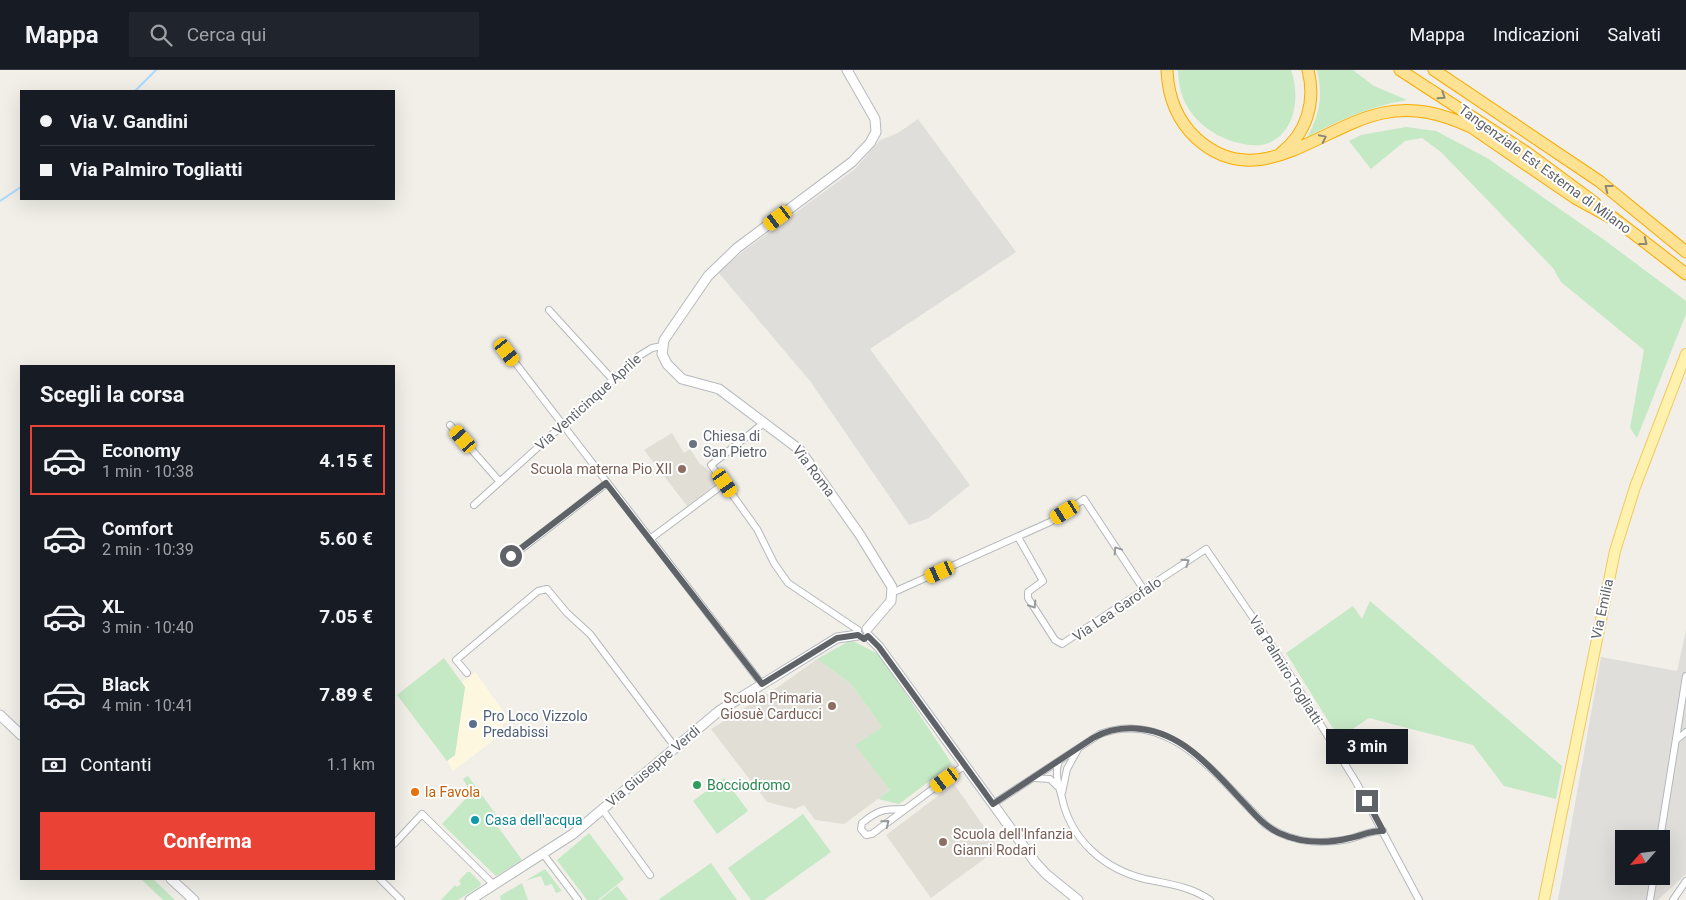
<!DOCTYPE html>
<html lang="it">
<meta charset="utf-8">
<style>
body{margin:0;font-family:Roboto,sans-serif;background:#20242c;color:#f1f3f6;height:100vh;display:flex;flex-direction:column;font-size:19px;white-space:nowrap}
*{box-sizing:border-box;margin:0}
p{font-size:16px;color:#9ea1a6}
.icon{flex:none;width:28px;height:28px;fill:none;stroke:currentColor;stroke-width:2;stroke-linecap:round;stroke-linejoin:round}
.map{position:relative;flex:1;overflow:hidden}
.details{position:absolute;left:20px;top:295px;width:375px;height:515px;display:flex;flex-direction:column;background:#171b24;border-radius:0px;box-shadow:0 5px 20px #0002}
.details>*{flex:none}
.hud{position:absolute;left:20px;top:20px;width:375px;height:110px;border-radius:0px;box-shadow:0 5px 20px #0002;display:grid;align-content:center;height:110px;padding:0 20px;background:#171b24}
.needle{width:32px;rotate:242deg}
.buttons{position:absolute;left:1615px;top:760px;display:grid;gap:10px}
.buttons a{display:grid;place-items:center;width:55px;height:55px;border-radius:0px;background:#171b24;box-shadow:0 5px 20px #0002;font-size:25px}
.end{position:absolute;width:22px;height:22px;margin:-11px;border:6px solid #5f6368;background:#fff;box-shadow:0 0 0 2px #fff}
.from{border-radius:50%}
.bubble{position:absolute;height:35px;border-radius:0px;background:#171b24;box-shadow:0 5px 20px #0002;font-size:16px;font-weight:700;line-height:35px;text-align:center}
.car{position:absolute;width:15px;height:30px;margin:-15px -8px;border-radius:6px;box-shadow:0 0 4px 1px #0007;background:linear-gradient(#f5c518 24%,#345 0 40%,#f5c518 0 76%,#345 0 86%,#f5c518 0)}
.hud b{display:flex;align-items:center;gap:18px;height:48px;font-size:19px}
.hud b+b{border-top:1px solid #363941}
.hud i{width:12px;height:12px;background:#f1f3f6}
ul{padding:0;list-style:none}
li{display:flex;align-items:center;gap:15px;height:70px;margin:0 10px 8px;padding:0 10px;border:2px solid transparent;border-radius:0px}
li div{flex:1}
li b{display:block;font-size:19px}
li em{font-style:normal;font-weight:700}
li.on{border-color:#ea4335}
li>.icon{width:45px;height:45px;stroke-width:1.5}
h2{padding:0 20px;font-size:22px;line-height:60px}
.pay{display:flex;align-items:center;gap:12px;height:55px;padding:0 20px;font-size:19px}
.pay p{margin-inline-start:auto}
.primary-button{display:flex;gap:10px;margin-top:auto;padding:10px 20px}
.primary-button a{flex:1;height:58px;border-radius:0px;background:#ea4335;color:#fff;font-size:20px;font-weight:700;line-height:58px;text-align:center}
header{display:flex;align-items:center;gap:30px;box-sizing:border-box;height:70px;padding:0 25px;background:#171b24;border-bottom:1px solid #363941}
header strong{font-size:24px}
nav{display:flex;gap:28px;margin-inline-start:auto;font-size:18px}
.search{width:350px;height:45px;background:#20242c;display:flex;align-items:center;gap:12px;box-sizing:border-box;padding:0 18px;border-radius:0px;color:#9ea1a6;font-size:19px}
.map>svg:first-child{display:block}
.commercial{fill:#fef7e0}
.industrial{fill:#e0deda;fill-rule:evenodd}
.education{fill:#e1ded6}
.green{fill:#c5e8c5}
.lines{fill:none;stroke-linecap:round;stroke-linejoin:round}
.stream{stroke:#aadaff;stroke-width:2}
.street-casing{stroke:#b5b8bc;stroke-width:8}
.secondary-casing{stroke:#b6babf;stroke-width:11}
.primary-casing{stroke:#f2c960;stroke-width:12}
.highway-casing{stroke:#f9ab00;stroke-width:13}
.street{stroke:#fff;stroke-width:6}
.secondary{stroke:#fff;stroke-width:9}
.primary{stroke:#fff2af;stroke-width:10}
.highway{stroke:#fde293;stroke-width:11}
.oneway{stroke:#8e8975}
.oneway2{stroke:#979a9d}
.route{stroke:#5f6368;stroke-width:6}
.worship-dot{fill:#6b7280;stroke:#fff;stroke-width:2}
.education-dot{fill:#8d6e63;stroke:#fff;stroke-width:2}
.service-dot{fill:#5c6f8a;stroke:#fff;stroke-width:2}
.leisure-dot{fill:#2e9e5b;stroke:#fff;stroke-width:2}
.food-dot{fill:#e8710a;stroke:#fff;stroke-width:2}
.culture-dot{fill:#0f9aa8;stroke:#fff;stroke-width:2}
.labels{text-anchor:middle;stroke-width:4;stroke-linejoin:round;paint-order:stroke}
.street-label{font-size:14px;fill:#5f6368;stroke:#fff}
.worship-label{font-size:14px;fill:#5b616d;stroke:#fff;text-anchor:start}
.education-label{font-size:14px;fill:#785e54;stroke:#fff;text-anchor:end}
.service-label{font-size:14px;fill:#4e5e75;stroke:#fff;text-anchor:start}
.leisure-label{font-size:14px;fill:#27864d;stroke:#fff;text-anchor:start}
.food-label{font-size:14px;fill:#c56008;stroke:#fff;text-anchor:start}
.culture-label{font-size:14px;fill:#0d838f;stroke:#fff;text-anchor:start}
</style>
<header>
<strong>Mappa</strong>
<div class="search"><svg class="icon" aria-label="search" viewBox="0 0 24 24"><circle cx="10" cy="10" r="6"/><path d="M15 15l6 6"/></svg>Cerca qui</div>
<nav><a>Mappa</a><a>Indicazioni</a><a>Salvati</a></nav>
</header>
<div class="map">
<svg width="1686" height="830" viewBox="0 0 1686 830">
<rect width="100%" height="100%" fill="#f1efe8"/>
<path class="commercial" d="M475,602L509,649L493,666L495,669L453,701L447,691L455,684L465,617L462,612Z"/>
<path class="industrial" d="M918,49L1016,182L870,279L970,415L929,448L909,455L810,311L718,202L741,183L855,99L880,70L898,63Z
M1686,560V804L1658,830H1558L1601,587L1677,601ZM1624,769H1661V806H1624Z"/>
<path class="education" d="M672,363L684,383L690,379L700,394L709,400L719,412L687,436L644,380Z
M817,589L851,614L882,657L856,675L890,720L844,754L815,750L804,735L795,739L767,732L711,659L781,615Z
M954,714L999,778L931,828L886,765Z"/>
<path class="green" d="M1178,0H1291C1301,27 1295,69 1261,75C1251,76 1243,74 1235,72C1201,62 1178,36 1178,0Z
M1317,0H1353L1374,16L1407,30C1371,36 1339,50 1307,67C1320,46 1323,24 1317,0Z
M1406,57L1436,61L1487,88L1607,172L1686,231V244L1637,368L1630,358L1644,280L1561,212L1553,198L1441,82L1422,68L1405,71L1371,99L1349,71L1361,65Z
M1370,531L1562,696L1556,729L1504,716L1473,675L1369,648L1339,668L1286,583L1353,536L1362,549Z
M851,570L880,585L952,694L899,734L878,729L890,720L855,675L882,657L851,614L817,589Z
M444,588L465,617L455,685L447,691L397,625Z
M468,706L502,753L498,757L522,790L496,806L442,754L471,723L463,709Z
M724,708L748,741L717,764L693,731Z
M803,744L831,782L764,830H751L728,798Z
M589,763L624,809L598,830H587L557,790Z
M711,793L737,830H658Z
M545,799L562,821L556,823L552,814L545,816L541,806L525,811Z
M467,802H470L481,813L480,816L458,830H441L455,815L457,817L461,814L459,811Z
M141,809H153L175,830H163Z
M522,813L528,830H501L500,826Z
M617,816L628,830H600Z"/>
<g class="lines">
<path class="stream" d="M135,21L156,0
M0,131L21,117"/>
<g class="street-casing">
<path id="street" d="M549,240L613,310
M507,282L762,614
M765,352L711,395L757,459L774,493L788,513L858,560
M450,355L500,412
M474,435L639,286L652,278L662,276
M1018,467L1043,511L1028,522V528L1055,570L1062,574L1206,479L1271,574L1356,712L1419,830
M650,469L725,413
M511,487L607,413
M894,522L1050,452L1084,429L1144,520
M467,603L456,590L538,521L547,519L567,543L590,564L675,677
M1676,670L1686,662
M1059,691C1054,703 1059,716 1062,728C1071,770 1104,799 1145,809C1168,814 1190,816 1210,830
M1035,708L1050,709L1058,717
M1062,723L1067,699L1078,679
M993,734L1100,664C1173,637 1221,713 1266,755C1290,772 1320,775 1349,769C1361,766 1370,760 1383,761
M602,739L650,805
M904,739C883,739 878,740 862,753L861,759L866,765L872,764L965,695
M1660,769L1686,606
M394,774L422,744L494,815
M544,785L578,830
M380,809L401,830
M1650,830L1654,806
M1673,830L1686,811"/>
</g>
<g class="secondary-casing">
<path id="secondary" d="M847,0L875,49L876,62L870,73L852,92L737,178L708,206L664,270L662,284L667,294L682,309L719,319L800,380L860,465L892,517L891,531L867,559
M868,566L879,577L1035,792L1046,804L1078,830
M0,645L21,665
M171,809L194,830
M470,830L573,764L719,641L837,568L858,565"/>
</g>
<g class="primary-casing">
<path id="primary" d="M1544,830L1615,481L1635,417L1686,284"/>
</g>
<g class="highway-casing">
<path id="highway" d="M1167,0C1168,26 1177,50 1196,68C1258,125 1320,56 1383,43C1414,36 1443,44 1471,57L1575,128L1617,151
M1400,0L1526,82L1595,133
M1434,0L1599,111L1686,182
M1281,83C1307,63 1316,32 1308,0
M1611,146L1686,204"/>
</g>
<use href="#street" class="street"/>
<use href="#secondary" class="secondary"/>
<use href="#primary" class="primary"/>
<use href="#highway" class="highway"/>
</g>
<defs><path id="oneway-chevron" d="M-2-3.5L2.5 0L-2 3.5" fill="none" stroke-width="1.6" stroke-linecap="round" stroke-linejoin="round" transform="scale(1.25)"/></defs>
<g class="oneway">
<use href="#oneway-chevron" transform="translate(1442 26) rotate(33)"/>
<use href="#oneway-chevron" transform="translate(1323 68) rotate(-26)"/>
<use href="#oneway-chevron" transform="translate(1608 118) rotate(-142)"/>
<use href="#oneway-chevron" transform="translate(1644 172) rotate(38)"/>
</g>
<g class="oneway2">
<use href="#oneway-chevron" transform="translate(1117 480) rotate(-124)"/>
<use href="#oneway-chevron" transform="translate(1186 492) rotate(-34)"/>
<use href="#oneway-chevron" transform="translate(1033 535) rotate(57)"/>
<use href="#oneway-chevron" transform="translate(886 753) rotate(-39)"/>
</g>
<g class="lines">
<path class="route" d="M511,486L606,413L762,614L837,568L858,565L864,569L868,566L879,577L993,734L1093,668C1109,659 1124,657 1141,659C1187,664 1217,705 1247,736C1256,746 1266,757 1279,763C1301,773 1326,774 1350,768C1361,766 1371,760 1383,761L1367,731"/>
</g>
<circle class="worship-dot" cx="693" cy="374" r="5"/>
<g class="education-dot">
<circle cx="682" cy="399" r="5"/>
<circle cx="832" cy="636" r="5"/>
<circle cx="943" cy="772" r="5"/>
</g>
<circle class="service-dot" cx="473" cy="654" r="5"/>
<circle class="leisure-dot" cx="697" cy="715" r="5"/>
<circle class="food-dot" cx="415" cy="722" r="5"/>
<circle class="culture-dot" cx="475" cy="750" r="5"/>
<g class="labels">
<g class="street-label">
<text transform="translate(1545 99) rotate(36)" y="5">Tangenziale Est Esterna di Milano</text>
<text transform="translate(588 332) rotate(-42)" y="5">Via Venticinque Aprile</text>
<text transform="translate(814 401) rotate(53)" y="5">Via Roma</text>
<text transform="translate(1117 539) rotate(-34)" y="5">Via Lea Garofalo</text>
<text transform="translate(1602 539) rotate(-78)" y="5">Via Emilia</text>
<text transform="translate(1286 600) rotate(58)" y="5">Via Palmiro Togliatti</text>
<text transform="translate(653 696) rotate(-40)" y="5">Via Giuseppe Verdi</text>
</g>
<g class="worship-label">
<text x="703" y="371">Chiesa di<tspan x="703" dy="16">San Pietro</tspan></text>
</g>
<g class="education-label">
<text x="672" y="404">Scuola materna Pio XII</text>
<text x="822" y="633">Scuola Primaria<tspan x="822" dy="16">Giosuè Carducci</tspan></text>
<text x="953" y="769" text-anchor="start">Scuola dell'Infanzia<tspan x="953" dy="16">Gianni Rodari</tspan></text>
</g>
<g class="service-label">
<text x="483" y="651">Pro Loco Vizzolo<tspan x="483" dy="16">Predabissi</tspan></text>
</g>
<g class="leisure-label">
<text x="707" y="720">Bocciodromo</text>
</g>
<g class="food-label">
<text x="425" y="727">la Favola</text>
</g>
<g class="culture-label">
<text x="485" y="755">Casa dell'acqua</text>
</g>
</g>
</svg>
<div class="buttons">
<a><svg class="needle" viewBox="-14 -14 28 28"><path d="M0-13l5 13h-10z" fill="#e53935"/><path d="M0 13l5-13h-10z" fill="#9ea1a6"/></svg></a>
</div>
<i class="end from" style="left:511px;top:486px"></i>
<i class="end" style="left:1367px;top:731px"></i>
<div class="bubble" style="left:1326px;top:659px;width:82px">3 min</div>
<i class="car" style="left:778px;top:148px;rotate:233deg"></i>
<i class="car" style="left:507px;top:282px;rotate:143deg"></i>
<i class="car" style="left:463px;top:369px;rotate:319deg"></i>
<i class="car" style="left:725px;top:413px;rotate:145deg"></i>
<i class="car" style="left:1065px;top:442px;rotate:238deg"></i>
<i class="car" style="left:940px;top:502px;rotate:246deg"></i>
<i class="car" style="left:945px;top:710px;rotate:234deg"></i>
<div class="hud">
<b><i class="from"></i>Via V. Gandini</b>
<b><i></i>Via Palmiro Togliatti</b>
</div>
<section class="details">
<h2>Scegli la corsa</h2>
<ul>
<li class="on"><svg class="icon" aria-label="car" viewBox="0 0 24 24"><path d="M5 17H2v-5l4-1 3-4h7l3 4 3 1v5h-3M9 17h6M6 11h13"/><circle cx="7" cy="17" r="2"/><circle cx="17" cy="17" r="2"/></svg><div><b>Economy</b><p>1 min · 10:38</p></div><em>4.15 €</em></li>
<li><svg class="icon" aria-label="car" viewBox="0 0 24 24"><path d="M5 17H2v-5l4-1 3-4h7l3 4 3 1v5h-3M9 17h6M6 11h13"/><circle cx="7" cy="17" r="2"/><circle cx="17" cy="17" r="2"/></svg><div><b>Comfort</b><p>2 min · 10:39</p></div><em>5.60 €</em></li>
<li><svg class="icon" aria-label="car" viewBox="0 0 24 24"><path d="M5 17H2v-5l4-1 3-4h7l3 4 3 1v5h-3M9 17h6M6 11h13"/><circle cx="7" cy="17" r="2"/><circle cx="17" cy="17" r="2"/></svg><div><b>XL</b><p>3 min · 10:40</p></div><em>7.05 €</em></li>
<li><svg class="icon" aria-label="car" viewBox="0 0 24 24"><path d="M5 17H2v-5l4-1 3-4h7l3 4 3 1v5h-3M9 17h6M6 11h13"/><circle cx="7" cy="17" r="2"/><circle cx="17" cy="17" r="2"/></svg><div><b>Black</b><p>4 min · 10:41</p></div><em>7.89 €</em></li>
</ul>
<div class="pay"><svg class="icon" aria-label="cash" viewBox="0 0 24 24"><path d="M3 7h18v10H3z"/><circle cx="12" cy="12" r="2"/></svg>Contanti<p>1.1 km</p></div>
<div class="primary-button"><a>Conferma</a></div>
</section>
</div>
